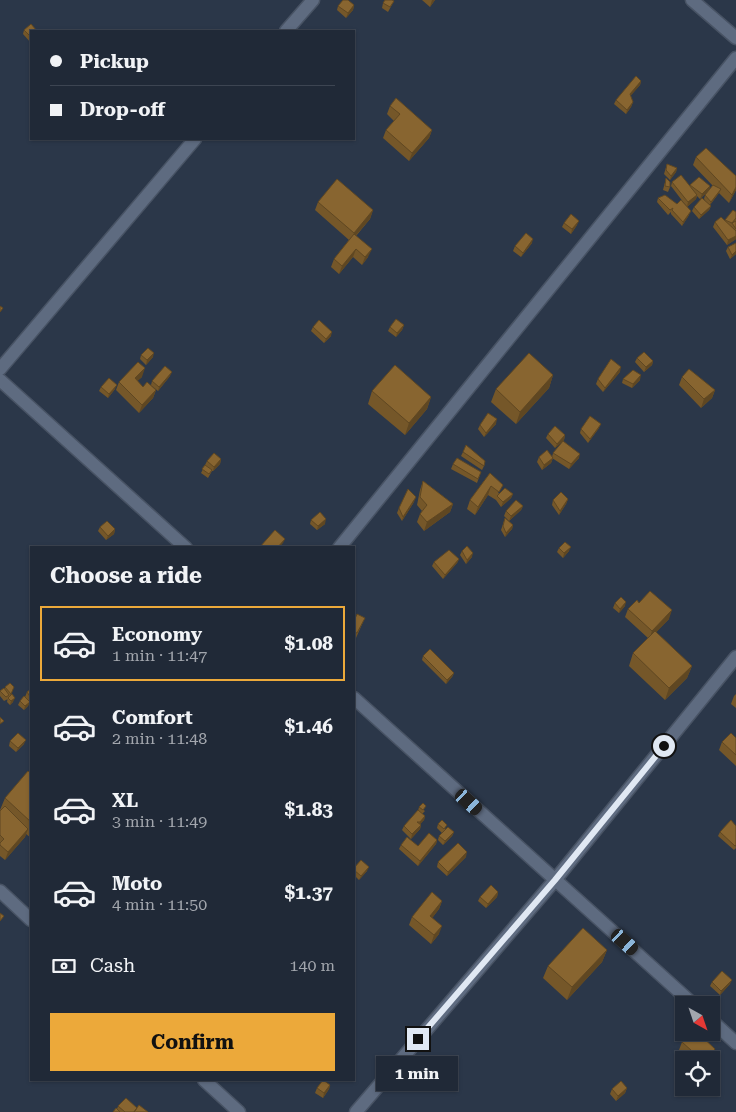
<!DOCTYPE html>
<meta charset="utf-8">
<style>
body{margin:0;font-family:"Roboto Serif",serif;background:#2d3542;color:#f1f3f6;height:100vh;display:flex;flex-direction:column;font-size:19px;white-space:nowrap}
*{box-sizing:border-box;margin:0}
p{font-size:16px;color:#a2a6ad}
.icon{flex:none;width:28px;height:28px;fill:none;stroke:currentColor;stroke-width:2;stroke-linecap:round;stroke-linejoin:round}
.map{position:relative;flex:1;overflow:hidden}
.details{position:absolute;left:30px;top:546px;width:325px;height:535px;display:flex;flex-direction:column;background:#202937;border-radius:0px;box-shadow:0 1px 4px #0004,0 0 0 1px #3d4552}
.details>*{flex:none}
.top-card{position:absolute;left:30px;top:30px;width:325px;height:110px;border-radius:0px;box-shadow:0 1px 4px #0004,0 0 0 1px #3d4552;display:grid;align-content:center;height:110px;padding:0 20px;background:#202937}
.needle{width:32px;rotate:140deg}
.tools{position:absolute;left:675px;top:996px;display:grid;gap:10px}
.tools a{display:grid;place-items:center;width:45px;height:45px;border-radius:0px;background:#202937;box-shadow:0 1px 4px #0004,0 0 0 1px #3d4552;font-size:25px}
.end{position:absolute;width:22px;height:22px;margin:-11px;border:6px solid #e0e8f3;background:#111;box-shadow:0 0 0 2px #111}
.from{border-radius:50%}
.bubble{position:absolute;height:35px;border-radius:0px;background:#202937;box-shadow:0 1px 4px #0004,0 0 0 1px #3d4552;font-size:16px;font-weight:700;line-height:35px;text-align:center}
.car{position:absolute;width:15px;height:30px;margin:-15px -8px;border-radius:6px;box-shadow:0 0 4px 1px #0007;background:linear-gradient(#222 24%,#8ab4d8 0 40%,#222 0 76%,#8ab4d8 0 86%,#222 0)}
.top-card b{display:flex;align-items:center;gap:18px;height:48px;font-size:19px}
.top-card b+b{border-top:1px solid #3d4552}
.top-card i{width:12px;height:12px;background:#f1f3f6}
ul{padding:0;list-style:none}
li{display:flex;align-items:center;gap:15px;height:75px;margin:0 10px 8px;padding:0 10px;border:2px solid transparent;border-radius:0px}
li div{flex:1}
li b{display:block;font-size:19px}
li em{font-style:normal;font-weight:700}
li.on{border-color:#eca93a}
li>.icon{width:45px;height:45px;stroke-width:1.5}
h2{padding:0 20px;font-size:22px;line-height:60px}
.pay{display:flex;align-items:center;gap:12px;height:55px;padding:0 20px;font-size:19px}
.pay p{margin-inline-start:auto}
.cta{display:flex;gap:10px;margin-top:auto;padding:10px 20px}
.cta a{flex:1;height:58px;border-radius:0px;background:#eca93a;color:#111;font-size:20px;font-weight:700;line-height:58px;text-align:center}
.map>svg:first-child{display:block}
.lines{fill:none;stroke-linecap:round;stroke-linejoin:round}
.minor-casing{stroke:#485364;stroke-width:15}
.minor{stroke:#5e6b80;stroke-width:12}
.wall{fill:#755729}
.shaded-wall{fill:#5f4722}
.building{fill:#886530;stroke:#5f4722}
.route{stroke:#e0e8f3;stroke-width:6}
</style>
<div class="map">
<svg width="736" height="1112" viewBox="0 0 736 1112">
<rect width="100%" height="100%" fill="#2b3749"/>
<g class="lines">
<g class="minor-casing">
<path id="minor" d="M692,0L736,38
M286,31L313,0
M0,369L195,139
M0,380L186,548
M339,548L736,58
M354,698L694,1005
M0,891L31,920
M711,1020L736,1043
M204,1080L239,1112
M356,1112L555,880L736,657"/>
</g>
<use href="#minor" class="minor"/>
</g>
<path class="wall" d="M422,0H435L430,7Z
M394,1L388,12L382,8L383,3Z
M354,5L353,10L346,18L337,10L338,6Z
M24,30L31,31V43L23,34Z
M641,81L640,85L630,96L633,102L631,107L626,114L614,104L616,100Z
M390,106L432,130L429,138L409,161L383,138L386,130L394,121L387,114Z
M696,157L736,176V190L729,203L719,193L710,205L711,206L709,210L699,219L692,211L694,207L706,202L704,199L705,195L713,186L693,165Z
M667,164L677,168L676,172L670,180L664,174Z
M666,178L670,187L668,192L663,190Z
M672,182L690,186V185L710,186L709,190L700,199L697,196L696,199L687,207L671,186Z
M658,198L689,215L682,226L671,214V212L668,215L657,202Z
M318,202L373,210L370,219L356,236L368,257L362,265L353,257L339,274L331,267L334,259L349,240L315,210Z
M736,212V239L727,245L713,227L715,222L725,221V220Z
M564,223L577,225L571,234L562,227Z
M532,243L521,257L513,251L515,246Z
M728,247L736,254L730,259L726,251Z
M404,325L402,330L396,337L388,331L390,327Z
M313,327L331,336L324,343L311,331Z
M141,355L153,357L146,365L140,359Z
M637,358L653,361L652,365L644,372L635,362Z
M620,372L603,392L596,384L598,379Z
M553,375L549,388L516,424L491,402L496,389Z
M170,376L158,391L151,385L156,390L153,398L139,413L116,390L119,382L142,377L137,381L143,387L151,385L152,381Z
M682,377L715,390L712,398L701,408L679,385Z
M623,379L640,380L632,388L622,383Z
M101,387L115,389L108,398L99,391Z
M372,391L431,397L427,409L405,435L368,404Z
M496,424L484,437L478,429L480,425Z
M599,428L588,443L580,433L581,429Z
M548,434L565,435L564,440L555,448L546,438Z
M463,452L484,466L482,470L461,456Z
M553,453L579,458L569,469L552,458H553L551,463L542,470L537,462L539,457H552Z
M221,459L220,464L213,471H212L208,478L201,473L207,461Z
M453,464L481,472L477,483L451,469Z
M490,473L499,494H513L511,498L501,507L496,500L488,495L475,515L467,509L470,500Z
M423,481L453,504L450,512L424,531L417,522L420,514L422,511L417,505L420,490Z
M568,499L566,504L559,515L552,505L553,500Z
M414,502L402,521L397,513L399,508Z
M523,506L521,510L509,521L504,516L506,511Z
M505,518L513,525L512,529L505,537L501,530Z
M311,520L325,524L317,530L310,524Z
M100,527L115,529L114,534L106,540L98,531Z
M559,548L569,551L563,558L557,552Z
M462,551L472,557L466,564L460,555Z
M459,559L457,563L443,579L432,566L434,562Z
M615,603L625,606L619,613L613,608Z
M639,603L669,619L656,632L692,666L687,678L665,700L629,666L633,653L648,638L625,617L628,609Z
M354,621L363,622L356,638L354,637Z
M423,656L454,673L452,677L446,684L422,660Z
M5,687L12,692L10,696L13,702L10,705L7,702L8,697V699L4,701L0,696V691L4,688L5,689Z
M31,689V702L30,703V702L28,706L24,710L18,705L20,701L25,697L27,692Z
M736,694V708L731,704L734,696Z
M736,738V766L719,750L722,742Z
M10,741L24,744L16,752L9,746Z
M31,774V838L26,834L25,837L5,860L0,856V810L5,798Z
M419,807L425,811L422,814L425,816L424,820L420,824L421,825L420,829L411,839L402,830L404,826L418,811Z
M731,820L736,848L734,850L718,836L720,832Z
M438,824L446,829L454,832L452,836L443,845L438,840L439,836L442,833L437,828Z
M437,840L436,844L418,866L399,849L401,845L418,846Z
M466,857L447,876L437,867L438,862Z
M354,868L367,871L359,880L354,875Z
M498,892L497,897L486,908L478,901L480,897Z
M442,901L439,909L432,918L439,934L431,944L409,925L412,917Z
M607,950L602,962L567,1000L543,978L548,966Z
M712,982L730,984L720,995L710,986Z
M682,1042L715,1049L712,1058L709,1060H690L679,1050Z
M330,1085L329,1089L323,1098L315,1093L317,1088Z
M627,1088L625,1093L616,1101L610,1094L612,1089Z
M118,1106L137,1108L148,1112H113L117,1109Z"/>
<path class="shaded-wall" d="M432,0H435L430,7Z
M354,5L353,10L346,18L348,13Z
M641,81L640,85L628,99L630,94Z
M633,102L631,107L626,114L627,110Z
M432,130L429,138L409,161L412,153Z
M677,168L676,172L670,180L671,176Z
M710,186L709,190L700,199L702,194Z
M736,187V190L729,203L732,195Z
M721,189L719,193L709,206L711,202Z
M697,195L696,199L687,207L688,202Z
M711,206L709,210L699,219L701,215Z
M373,210L370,219L351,241L354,233Z
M691,211L689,215L682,226L683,222Z
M579,221L577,225L571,234L572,229Z
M736,236V239L727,245L728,240Z
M533,239L532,243L521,257L523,253Z
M356,249L353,257L339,274L342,266Z
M372,249L368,257L362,265L365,257Z
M736,251V254L730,259L732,255Z
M404,325L402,330L396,337L397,333Z
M332,332L331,336L324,343L326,339Z
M154,353L153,357L146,365L147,360Z
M653,361L652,365L644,372L646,367Z
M621,367L620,372L603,392L605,388Z
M145,368L142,377L131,387L135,378Z
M172,372L170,376L158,391L159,387Z
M553,375L549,388L516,424L520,412Z
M641,375L640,380L632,388L633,384Z
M117,385L115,389L108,398L109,394Z
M156,390L153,398L139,413L142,405Z
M715,390L712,398L701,408L704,399Z
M431,397L427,409L405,435L409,423Z
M497,419L496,424L484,437L486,433Z
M601,424L599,428L588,443L590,439Z
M565,435L564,440L555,448L557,444Z
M580,454L579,458L569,469L571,464Z
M553,458L551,463L542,470L544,465Z
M221,459L220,464L213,471L214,467Z
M491,486L488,495L475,515L478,507Z
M513,494L511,498L501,507L503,502Z
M416,497L414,502L402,521L403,517Z
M568,499L566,504L559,515L560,511Z
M453,504L450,512L424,531L427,522Z
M523,506L521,510L509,521L511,516Z
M326,519L325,524L317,530L318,526Z
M513,525L512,529L505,537L506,533Z
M115,529L114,534L106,540L108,536Z
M285,539L283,543L279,548H277Z
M571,547L569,551L563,558L564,553Z
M473,553L472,557L466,564L467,560Z
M459,559L457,563L443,579L445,575Z
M626,602L625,606L619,613L620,609Z
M672,610L669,619L649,640L652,631Z
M692,666L687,678L665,700L669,688Z
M454,673L452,677L446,684L447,680Z
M15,698L13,702L10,705L11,701Z
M30,702L28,706L24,710L25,706Z
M26,740L24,744L16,752L18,748Z
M425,816L424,820L418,827L420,822Z
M421,825L420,829L411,839L412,834Z
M28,829L25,837L5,860L8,852Z
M454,832L452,836L443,845L445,841Z
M437,840L436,844L418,866L420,861Z
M467,852L466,857L447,876L448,872Z
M369,867L367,871L359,880L361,876Z
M498,892L497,897L486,908L488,904Z
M442,901L439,909L427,925L430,916Z
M442,926L439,934L431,944L434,935Z
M607,950L602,962L567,1000L572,987Z
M732,980L730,984L720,995L721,991Z
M715,1049L712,1058L709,1060H705Z
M330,1085L329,1089L323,1098L324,1093Z
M627,1088L625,1093L616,1101L618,1096Z"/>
<path class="building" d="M343,0H348L354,5L348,13L338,6Z
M385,0H392L394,1L390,7L383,3Z
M31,24L37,31H31V37L24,30Z
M636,76L641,81L630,94L633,102L627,110L616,100Z
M396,98L432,130L412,153L386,130L400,114L390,106Z
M706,148L736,176V187L732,195L696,157Z
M667,164L677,168L671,176L666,170Z
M681,175L697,195L688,202L672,182Z
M699,177L710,186L702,194L690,185Z
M666,178L670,182V187L665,186Z
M337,179L373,210L354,233L318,202Z
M713,185L721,189L711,202L705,195Z
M665,195L677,204L681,200L691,211L683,222L672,210L673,208L670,210L658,198Z
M702,198L711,206L701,215L694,207Z
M733,210L736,212V218L732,223L725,220Z
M571,214L579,221L572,229L564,223Z
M721,217L736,231V236L728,240L715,222Z
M736,221V229L732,223Z
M526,233L533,239L523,253L515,246Z
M354,234L372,249L365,257L356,249L342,266L334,259Z
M736,243V251L732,255L728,247Z
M0,306L3,308L0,312Z
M396,319L404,325L397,333L390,327Z
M319,320L332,332L326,339L313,327Z
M148,348L154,353L147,360L141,355Z
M644,352L653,361L646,367L637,358Z
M529,353L553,375L520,412L496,389Z
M611,359L621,367L605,388L598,379Z
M138,362L145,368L135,378L143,387L147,382L156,390L142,405L119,382Z
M395,365L431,397L409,423L372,391Z
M165,366L172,372L159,387L152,381Z
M689,369L715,390L704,399L682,377Z
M633,370L641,375L633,384L623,379Z
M109,378L117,385L109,394L101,387Z
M488,413L497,419L486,433L480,425Z
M590,416L601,424L590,439L581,429Z
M555,426L565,435L557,444L548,434Z
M563,441L580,454L571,464L553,453Z
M466,445L485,461L484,466L463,452Z
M547,450L553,458L544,465L539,457Z
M214,453L221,459L214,467L207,461Z
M457,458L481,472L478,479L453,464Z
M205,465L212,470L209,474L202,469Z
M490,473L503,485L499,492L491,486L478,507L470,500Z
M423,481L453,504L427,522L420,514L427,505L420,497Z
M505,488L513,494L503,502L497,496Z
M408,489L416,497L403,517L399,508Z
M561,492L568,499L560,511L553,500Z
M516,500L523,506L511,516L506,511Z
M320,512L326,519L318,526L311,520Z
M505,518L513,525L506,533L503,526Z
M107,521L115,529L108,536L100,527Z
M275,530L285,539L277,548H259Z
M565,542L571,547L564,553L559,548Z
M467,546L473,553L467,560L462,551Z
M449,550L459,559L445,575L434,562Z
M650,591L672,610L652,631L628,609L637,600L639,603Z
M621,597L626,602L620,609L615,603Z
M357,614L365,618L357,633L354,632V621Z
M655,631L692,666L669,688L633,653Z
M430,649L454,673L447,680L423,656Z
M10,683L14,687L11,694L5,687Z
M4,688L9,695L6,697L0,691Z
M31,689V698L27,692Z
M12,694L15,698L11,701L8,698Z
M24,696L30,702L25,706L20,701Z
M0,717L4,721L0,724Z
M18,733L26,740L18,748L10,741Z
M731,733L736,738V755L722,742Z
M28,771L31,774V822L5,798Z
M423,803L426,806L423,810L419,807Z
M5,806L28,829L8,852L0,845V843L4,839L0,835V811Z
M418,810L425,816L420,822H417L421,825L412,834L404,826Z
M442,820L447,825L444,829L438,824Z
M731,820L736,826V845L735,846L720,832Z
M448,827L454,832L445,841L439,836Z
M429,833L437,840L420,861L401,845L407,837L418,846Z
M458,843L467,852L448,872L438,862Z
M361,860L369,867L361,876L354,870V868Z
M491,885L498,892L488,904L480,897Z
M432,892L442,901L430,916L442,926L434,935L412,917Z
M0,913L4,916L0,921Z
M583,928L607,950L572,987L548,966Z
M722,971L732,980L721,991L712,982Z
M691,1032H697L715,1049L705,1060H702L682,1042Z
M323,1080L330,1085L324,1093L317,1088Z
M621,1081L627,1088L618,1096L612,1089Z
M126,1098L137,1108L134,1112H125L118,1106Z
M139,1105L148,1112H134Z
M116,1108L120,1112H113Z"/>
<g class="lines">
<path class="route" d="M418,1039L555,880L664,746"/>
</g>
</svg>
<div class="tools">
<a><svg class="needle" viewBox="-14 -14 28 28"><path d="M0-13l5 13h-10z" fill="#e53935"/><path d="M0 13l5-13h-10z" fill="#a2a6ad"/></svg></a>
<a><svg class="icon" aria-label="locate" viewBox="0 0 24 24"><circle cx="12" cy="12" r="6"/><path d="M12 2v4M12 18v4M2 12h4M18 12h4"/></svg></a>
</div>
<i class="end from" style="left:664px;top:746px"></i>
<i class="end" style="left:418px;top:1039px"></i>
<div class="bubble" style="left:376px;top:1056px;width:82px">1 min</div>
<i class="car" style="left:469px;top:802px;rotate:132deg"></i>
<i class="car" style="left:625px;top:942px;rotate:132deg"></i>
<div class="top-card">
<b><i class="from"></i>Pickup</b>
<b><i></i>Drop-off</b>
</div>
<section class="details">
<h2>Choose a ride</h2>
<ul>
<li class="on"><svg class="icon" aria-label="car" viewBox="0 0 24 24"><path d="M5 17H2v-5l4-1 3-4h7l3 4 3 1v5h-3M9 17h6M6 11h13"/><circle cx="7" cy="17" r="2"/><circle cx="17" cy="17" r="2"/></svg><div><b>Economy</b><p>1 min · 11:47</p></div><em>$1.08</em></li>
<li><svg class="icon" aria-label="car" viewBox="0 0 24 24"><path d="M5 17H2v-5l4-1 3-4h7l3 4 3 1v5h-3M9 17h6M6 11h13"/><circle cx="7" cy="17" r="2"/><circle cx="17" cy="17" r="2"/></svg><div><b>Comfort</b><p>2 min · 11:48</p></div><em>$1.46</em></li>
<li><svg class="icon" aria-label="car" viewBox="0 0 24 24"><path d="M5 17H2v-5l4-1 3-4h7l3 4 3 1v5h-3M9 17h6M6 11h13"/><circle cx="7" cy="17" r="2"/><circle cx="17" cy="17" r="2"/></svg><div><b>XL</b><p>3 min · 11:49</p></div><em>$1.83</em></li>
<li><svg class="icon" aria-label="car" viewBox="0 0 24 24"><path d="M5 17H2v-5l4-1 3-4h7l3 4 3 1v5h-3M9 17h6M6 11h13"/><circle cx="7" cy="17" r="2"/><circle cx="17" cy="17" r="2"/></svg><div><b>Moto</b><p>4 min · 11:50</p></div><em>$1.37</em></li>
</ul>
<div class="pay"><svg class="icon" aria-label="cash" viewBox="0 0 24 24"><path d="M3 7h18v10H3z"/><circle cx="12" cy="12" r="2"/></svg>Cash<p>140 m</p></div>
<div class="cta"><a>Confirm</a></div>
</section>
</div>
